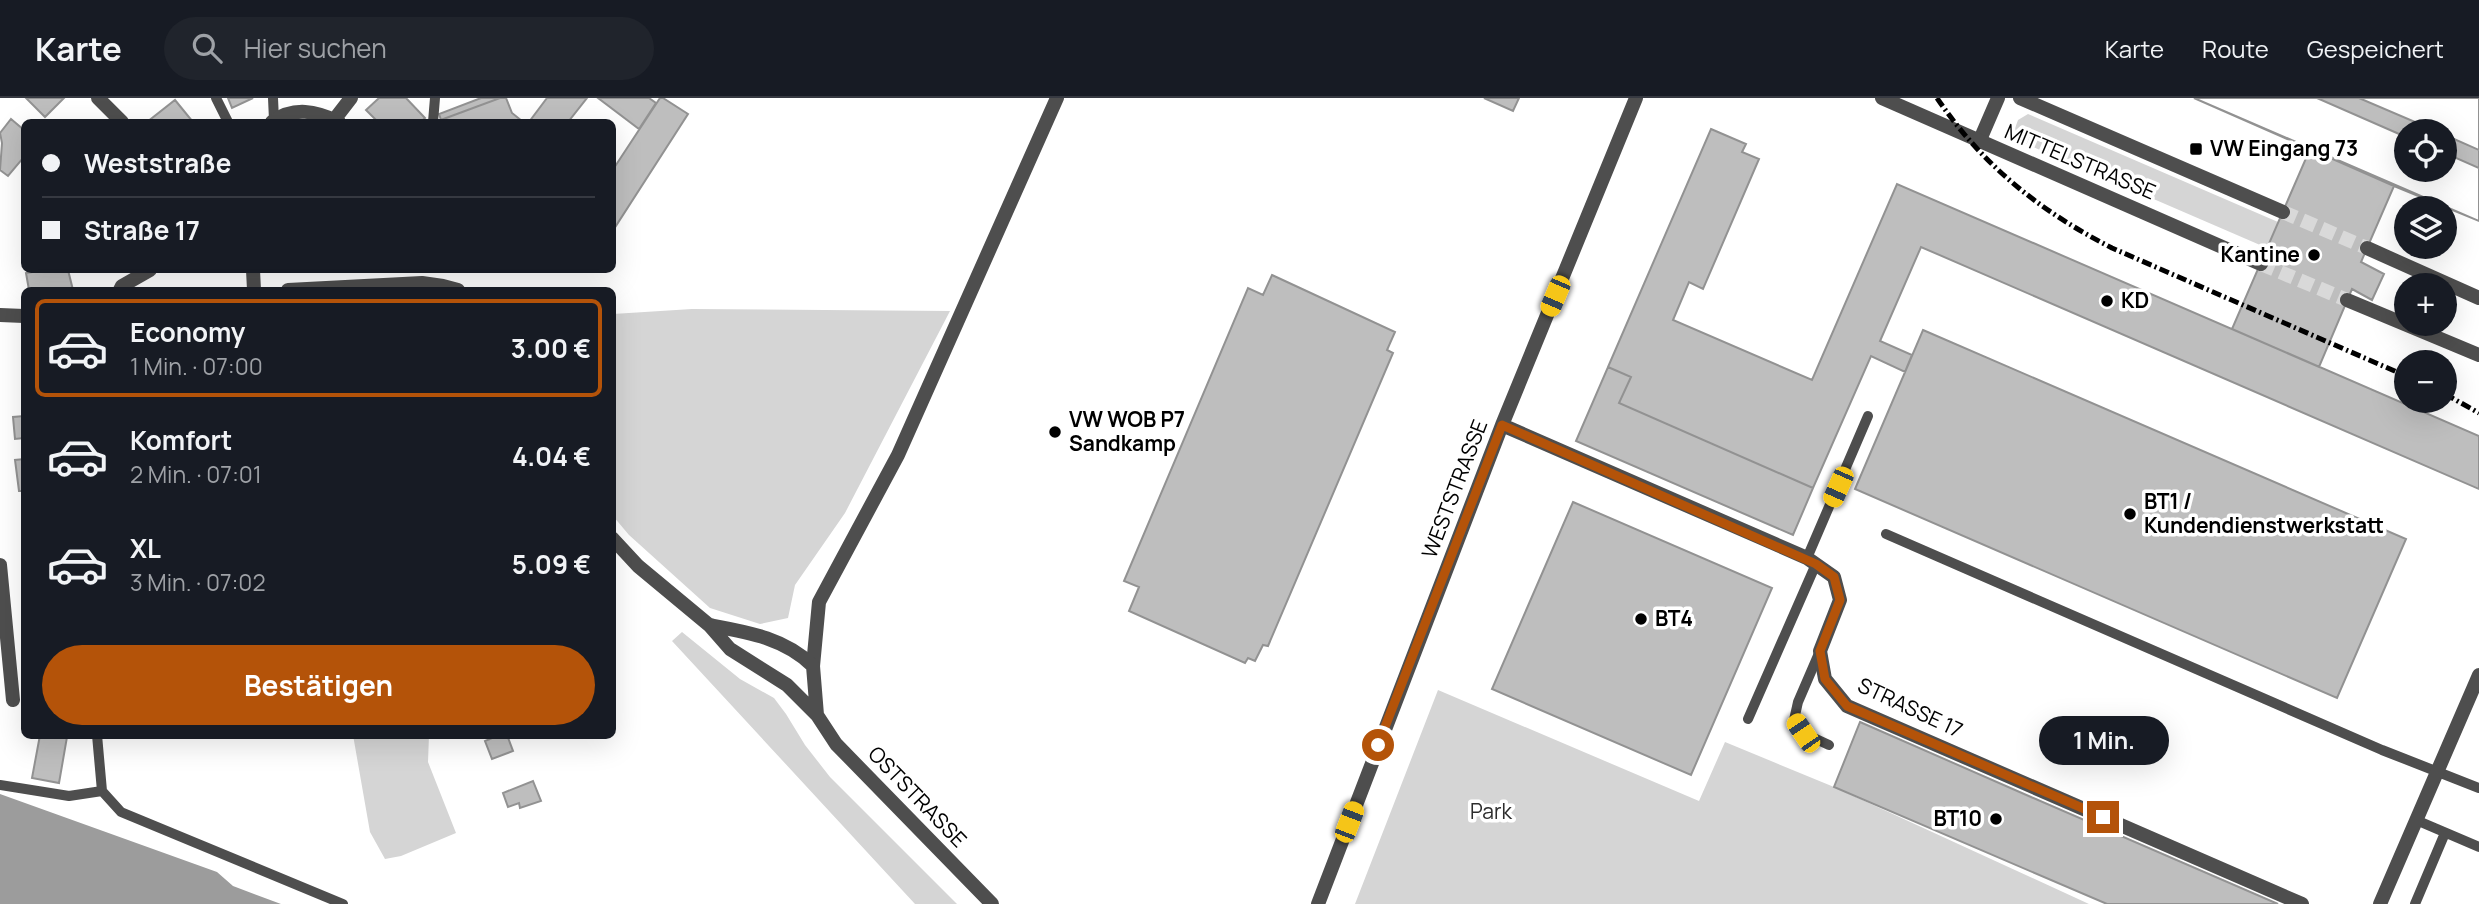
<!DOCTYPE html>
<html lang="de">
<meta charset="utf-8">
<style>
body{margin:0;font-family:Manrope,sans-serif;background:#20242c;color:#f1f3f6;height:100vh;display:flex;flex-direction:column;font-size:26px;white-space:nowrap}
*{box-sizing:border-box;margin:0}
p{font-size:23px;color:#9ea1a6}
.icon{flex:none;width:38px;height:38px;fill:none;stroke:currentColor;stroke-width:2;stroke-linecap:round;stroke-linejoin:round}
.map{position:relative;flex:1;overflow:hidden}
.details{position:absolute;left:21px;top:189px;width:595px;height:452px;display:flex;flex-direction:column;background:#171b24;border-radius:10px;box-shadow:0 7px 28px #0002}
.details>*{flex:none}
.top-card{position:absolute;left:21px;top:21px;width:595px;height:154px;border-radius:10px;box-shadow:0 7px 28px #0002;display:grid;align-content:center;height:154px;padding:0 21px;background:#171b24}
.tools{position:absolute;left:2394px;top:21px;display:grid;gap:14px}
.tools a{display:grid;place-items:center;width:63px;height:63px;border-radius:50%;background:#171b24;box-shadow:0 7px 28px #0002;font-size:35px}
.end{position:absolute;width:32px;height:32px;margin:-16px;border:9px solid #b45309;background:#fff;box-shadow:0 0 0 4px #fff}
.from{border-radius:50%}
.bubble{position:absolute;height:49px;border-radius:24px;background:#171b24;box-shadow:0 7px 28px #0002;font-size:23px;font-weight:700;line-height:49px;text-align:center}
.car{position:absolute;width:21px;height:42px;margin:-21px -10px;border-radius:9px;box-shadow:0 0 5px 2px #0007;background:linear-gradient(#f5c518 24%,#345 0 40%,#f5c518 0 76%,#345 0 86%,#f5c518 0)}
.top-card b{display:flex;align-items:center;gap:24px;height:66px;font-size:26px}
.top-card b+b{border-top:2px solid #363941}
.top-card i{width:18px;height:18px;background:#f1f3f6}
ul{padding:12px 0 0;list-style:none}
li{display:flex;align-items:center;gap:21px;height:98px;margin:0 14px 10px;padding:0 7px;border:4px solid transparent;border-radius:10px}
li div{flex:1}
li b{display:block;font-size:26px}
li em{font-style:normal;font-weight:700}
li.current{border-color:#b45309}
li>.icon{width:63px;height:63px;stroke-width:1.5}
.action{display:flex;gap:14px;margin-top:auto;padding:14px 21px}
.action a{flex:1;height:80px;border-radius:42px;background:#b45309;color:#fff;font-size:28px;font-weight:700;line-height:80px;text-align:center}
header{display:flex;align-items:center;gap:42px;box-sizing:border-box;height:98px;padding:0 35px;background:#171b24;border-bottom:2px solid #363941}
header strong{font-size:33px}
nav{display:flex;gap:38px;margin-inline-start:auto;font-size:24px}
.search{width:490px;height:63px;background:#20242c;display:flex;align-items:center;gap:18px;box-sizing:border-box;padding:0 24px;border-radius:38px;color:#9ea1a6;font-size:26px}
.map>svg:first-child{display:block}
.green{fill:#d5d5d5}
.water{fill:#9c9c9c}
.building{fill:#bebebe;stroke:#929292;stroke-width:2;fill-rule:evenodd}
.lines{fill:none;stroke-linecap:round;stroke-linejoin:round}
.tertiary-tunnel{stroke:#d9d9d9;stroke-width:14;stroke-dasharray:14 7;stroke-linecap:butt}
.service{stroke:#4e4e4e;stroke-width:10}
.minor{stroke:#4e4e4e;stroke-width:14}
.tertiary{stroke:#4e4e4e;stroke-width:14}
.rail{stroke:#000;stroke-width:5;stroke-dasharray:10 3.5 2 3.5;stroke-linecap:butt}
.route{stroke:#b45309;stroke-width:9}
.poi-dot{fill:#000;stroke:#fff;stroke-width:2.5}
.labels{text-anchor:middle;stroke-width:7;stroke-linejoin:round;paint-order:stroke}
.poi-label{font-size:21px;font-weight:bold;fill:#000;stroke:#fff;text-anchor:start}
.street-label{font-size:21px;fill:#000;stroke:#fff}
.park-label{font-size:21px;fill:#2c2c2c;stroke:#fff}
</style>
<header>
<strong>Karte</strong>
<div class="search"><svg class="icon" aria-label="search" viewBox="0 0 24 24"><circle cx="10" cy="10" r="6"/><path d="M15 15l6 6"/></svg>Hier suchen</div>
<nav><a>Karte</a><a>Route</a><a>Gespeichert</a></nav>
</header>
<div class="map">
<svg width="2479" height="806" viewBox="0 0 2479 806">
<rect width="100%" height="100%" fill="#fff"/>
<path class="green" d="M2028,16L2278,124L2267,150L2017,42L2014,33L2018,22Z
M692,211L950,213L845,415L795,487L788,520L760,526L710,510L629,437L613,418V216Z
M682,534L740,581L774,600L786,616L805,647L830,679L957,806H915L672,543Z
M1438,592L1699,703L1725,644L1834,689L2089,806H1355Z
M353,637H429L428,664L456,735L401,758L385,761L370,734Z"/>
<path class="water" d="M0,696L217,774L233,788L281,806H0Z"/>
<path class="building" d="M26,0H64L45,19Z
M228,0H253L232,10Z
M379,0H406L425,20L421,24H378L366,12Z
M481,0H500L441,22L439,16Z
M500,0H506L512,15L522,23L520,24H438V23Z
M547,0H587L568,24H529Z
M598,0H649L656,5L639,31Z
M660,0H663L688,16L612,134V73Z
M1484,0H1519L1513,13Z
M2194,0H2479V123L2394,88ZM2406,33H2445V72H2406Z
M2194,0H2317L2406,39V72H2445V55L2479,70V123Z
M2359,0H2479V52L2445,37V33H2436Z
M175,2L193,24H147Z
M11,21L24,32V59L8,78L0,72L2,45L0,35Z
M1711,31L1746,46L1742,54L1759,61L1703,191L1689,184L1673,222L1812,282L1897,86L2479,338V391L1921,149L1880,243L1912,257L1905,274L1871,258L1813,390L1619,305L1631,279L1608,269Z
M2310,51L2394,88L2361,164L2384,176L2372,202L2352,191L2319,269L2232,231Z
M45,172H68L73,192H29L26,175Z
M1272,177L1395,234L1387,252L1393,255L1268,548L1263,547L1255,563L1248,560L1245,565L1129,513L1139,489L1124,483L1248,190L1263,197Z
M1923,232L2406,441L2337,600L1855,391Z
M1608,269L1631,279L1619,305L1813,390L1793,437L1576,343Z
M24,318V340L15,341L13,319Z
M24,361V393H19L15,362Z
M1573,404L1772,490L1691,677L1492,591Z
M1860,624L2031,699L2278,806H2107L1834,689Z
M40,637L67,639L59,685L32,680Z
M499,637H507L513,653L492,661L485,643Z
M533,683L541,703L520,710L519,705L508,709L503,695Z"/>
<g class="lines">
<path class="tertiary-tunnel" d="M2283,114L2367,150
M2261,166L2347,202"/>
<path class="service" d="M216,0L228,24
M273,0L274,22
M433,24L435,0
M1886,436L2382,652L2479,690
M1807,460L1868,318
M1820,553L1798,604L1794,622L1803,635L1829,647
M1748,621L1816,466
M97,637L102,693L121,714L343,806
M0,687L69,698L102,693
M2416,722L2479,749
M2415,806L2445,735"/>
<path class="minor" d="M98,0L122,24
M334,22L351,0
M272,24C294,8 316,13 339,24
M1979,44L1998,0
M253,172L254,192
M120,192L122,188L150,172
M1502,327L1807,460L1834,479L1840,502L1820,553L1825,581L1847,608L2302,806
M0,467L13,602
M813,568L819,504L898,357L1057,0
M1318,806L1502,327L1636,0
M2380,806L2479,577"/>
<path class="tertiary" d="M1882,0L2261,166
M2020,0L2283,114
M2367,150L2479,200
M288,192L422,185L443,188L458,192
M2347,202L2479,257
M0,217L24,218
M612,440L638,468L709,527L730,551L787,587L817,617L836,646L992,806
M709,527C747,534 785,540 813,568L817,617"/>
<path class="rail" d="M1937,0C1983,68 2040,113 2112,150L2406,278
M2445,296L2479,315"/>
</g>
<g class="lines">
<path class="route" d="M1378,647L1502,327L1816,466L1834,479L1840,502L1820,553L1825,581L1847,608L2103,719"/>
</g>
<g class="poi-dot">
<rect x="2189" y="44" width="14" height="14" rx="3.5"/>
<circle cx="2314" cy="157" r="7"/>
<circle cx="2107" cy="203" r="7"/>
<circle cx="1055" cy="334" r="7"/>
<circle cx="2130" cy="416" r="7"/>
<circle cx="1641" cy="521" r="7"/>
<circle cx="1996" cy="721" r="7"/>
</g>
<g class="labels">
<g class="poi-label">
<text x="2210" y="58">VW Eingang 73</text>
<text x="2300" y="164" text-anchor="end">Kantine</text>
<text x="2121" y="210">KD</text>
<text x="1069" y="329">VW WOB P7<tspan x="1069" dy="24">Sandkamp</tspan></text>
<text x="2144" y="411">BT1 /<tspan x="2144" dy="24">Kundendienstwerkstatt</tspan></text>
<text x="1655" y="528">BT4</text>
<text x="1982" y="728" text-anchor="end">BT10</text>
</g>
<g class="street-label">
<text transform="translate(2080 64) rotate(23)" y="7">MITTELSTRASSE</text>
<text transform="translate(1455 391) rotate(-69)" y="7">WESTSTRASSE</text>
<text transform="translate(1910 610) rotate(25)" y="7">STRASSE 17</text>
<text transform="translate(917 699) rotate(46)" y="7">OSTSTRASSE</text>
</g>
<g class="park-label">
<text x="1491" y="721">Park</text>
</g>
</g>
</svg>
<div class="tools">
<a><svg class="icon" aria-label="locate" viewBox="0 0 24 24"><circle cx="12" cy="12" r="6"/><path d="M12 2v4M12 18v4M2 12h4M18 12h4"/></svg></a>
<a><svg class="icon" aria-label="layers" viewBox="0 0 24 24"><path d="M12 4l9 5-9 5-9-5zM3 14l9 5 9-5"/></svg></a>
<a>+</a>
<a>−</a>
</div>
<i class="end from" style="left:1378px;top:647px"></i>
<i class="end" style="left:2103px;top:719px"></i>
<div class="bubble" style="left:2039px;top:618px;width:130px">1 Min.</div>
<i class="car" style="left:1555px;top:198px;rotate:203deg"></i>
<i class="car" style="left:1838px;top:389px;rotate:204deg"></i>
<i class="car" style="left:1803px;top:635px;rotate:326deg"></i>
<i class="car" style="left:1349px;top:724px;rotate:21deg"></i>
<div class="top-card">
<b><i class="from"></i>Weststraße</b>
<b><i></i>Straße 17</b>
</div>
<section class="details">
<ul>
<li class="current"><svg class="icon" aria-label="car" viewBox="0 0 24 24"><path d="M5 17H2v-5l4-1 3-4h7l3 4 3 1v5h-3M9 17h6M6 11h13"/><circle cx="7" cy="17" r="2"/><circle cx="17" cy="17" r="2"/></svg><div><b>Economy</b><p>1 Min. · 07:00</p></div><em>3.00 €</em></li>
<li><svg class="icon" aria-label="car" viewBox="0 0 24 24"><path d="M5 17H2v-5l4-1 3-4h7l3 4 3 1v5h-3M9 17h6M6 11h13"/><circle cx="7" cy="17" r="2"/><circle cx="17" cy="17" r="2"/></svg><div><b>Komfort</b><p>2 Min. · 07:01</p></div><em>4.04 €</em></li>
<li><svg class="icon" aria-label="car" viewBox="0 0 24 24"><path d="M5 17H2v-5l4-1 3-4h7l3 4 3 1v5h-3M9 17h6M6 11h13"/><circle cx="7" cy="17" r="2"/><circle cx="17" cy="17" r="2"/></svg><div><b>XL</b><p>3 Min. · 07:02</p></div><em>5.09 €</em></li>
</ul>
<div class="action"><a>Bestätigen</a></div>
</section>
</div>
